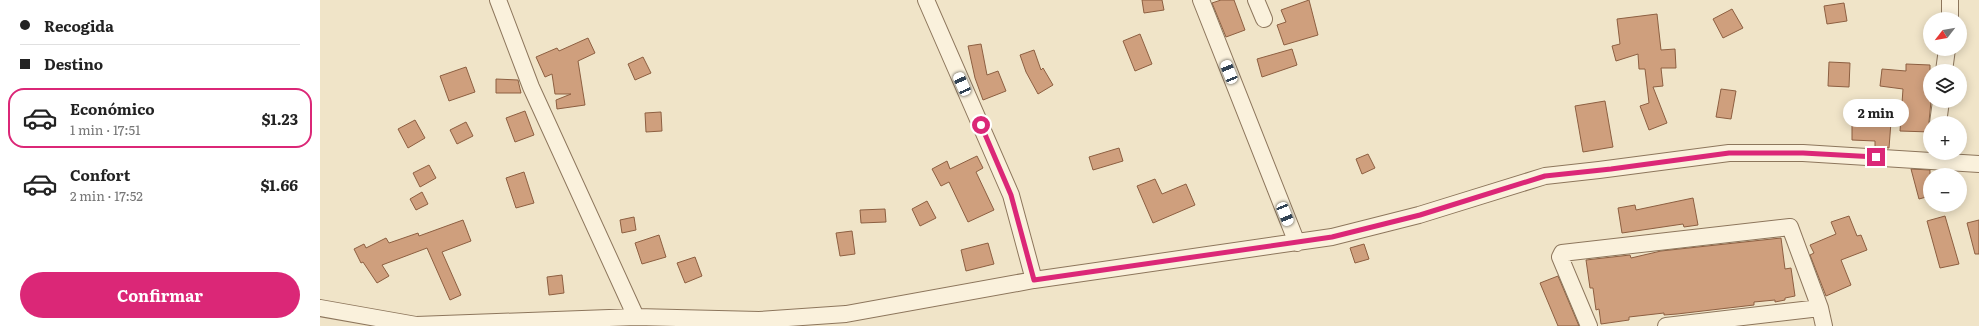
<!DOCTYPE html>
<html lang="es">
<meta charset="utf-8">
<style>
body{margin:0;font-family:Literata,serif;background:#f6f6f6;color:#222;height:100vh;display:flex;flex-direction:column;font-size:15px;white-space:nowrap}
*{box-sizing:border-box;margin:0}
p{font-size:13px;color:#767676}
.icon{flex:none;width:22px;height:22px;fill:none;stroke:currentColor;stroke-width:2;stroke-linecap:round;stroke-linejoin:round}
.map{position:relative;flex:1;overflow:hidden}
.panel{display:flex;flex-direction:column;background:#fff;width:320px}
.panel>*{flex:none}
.guide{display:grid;align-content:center;height:88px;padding:0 20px;background:#fff}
.needle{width:26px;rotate:239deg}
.fabs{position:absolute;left:1603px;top:12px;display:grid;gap:8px}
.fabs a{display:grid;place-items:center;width:44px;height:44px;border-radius:50%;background:#fff;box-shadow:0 2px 10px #0003;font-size:20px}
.end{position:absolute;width:18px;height:18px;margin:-9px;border:5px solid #db2777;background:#fff;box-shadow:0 0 0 2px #fff}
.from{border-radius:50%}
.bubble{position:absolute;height:28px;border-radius:14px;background:#fff;box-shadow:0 2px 10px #0003;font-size:13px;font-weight:700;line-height:28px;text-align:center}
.car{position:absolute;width:12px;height:24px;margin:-12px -6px;border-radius:5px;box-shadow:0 0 3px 1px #0007;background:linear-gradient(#fff 24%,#345 0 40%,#fff 0 76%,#345 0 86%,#fff 0)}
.guide b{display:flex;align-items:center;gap:14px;height:38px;font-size:15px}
.guide b+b{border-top:1px solid #e0e0e0}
.guide i{width:10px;height:10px;background:#222}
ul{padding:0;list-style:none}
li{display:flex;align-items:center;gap:12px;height:60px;margin:0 8px 6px;padding:0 12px;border:2px solid transparent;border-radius:16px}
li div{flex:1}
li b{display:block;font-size:15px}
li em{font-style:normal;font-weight:700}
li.on{border-color:#db2777}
li>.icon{width:36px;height:36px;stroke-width:1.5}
.primary-button{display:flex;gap:8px;margin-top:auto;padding:8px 20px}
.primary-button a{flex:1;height:46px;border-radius:24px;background:#db2777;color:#fff;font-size:16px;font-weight:700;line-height:46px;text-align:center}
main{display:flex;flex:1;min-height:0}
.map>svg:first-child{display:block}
.building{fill:#cf9f7d;stroke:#8d5f41}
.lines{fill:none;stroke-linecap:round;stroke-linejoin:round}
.minor-casing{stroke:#8d765c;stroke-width:18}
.minor{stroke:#faf1dc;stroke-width:16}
.route{stroke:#db2777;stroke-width:5}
</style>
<main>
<section class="panel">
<div class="guide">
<b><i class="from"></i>Recogida</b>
<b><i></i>Destino</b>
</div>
<ul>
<li class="on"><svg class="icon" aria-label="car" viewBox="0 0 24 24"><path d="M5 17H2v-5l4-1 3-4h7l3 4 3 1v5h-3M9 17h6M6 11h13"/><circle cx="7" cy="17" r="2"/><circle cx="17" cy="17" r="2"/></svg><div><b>Económico</b><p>1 min · 17:51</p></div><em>$1.23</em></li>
<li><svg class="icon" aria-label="car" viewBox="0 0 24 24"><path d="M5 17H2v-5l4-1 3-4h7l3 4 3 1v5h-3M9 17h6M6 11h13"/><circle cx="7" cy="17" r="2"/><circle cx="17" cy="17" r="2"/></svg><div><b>Confort</b><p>2 min · 17:52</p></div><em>$1.66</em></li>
</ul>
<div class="primary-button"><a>Confirmar</a></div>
</section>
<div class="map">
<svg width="1659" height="326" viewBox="0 0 1659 326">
<rect width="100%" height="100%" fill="#f0e4c8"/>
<path class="building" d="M822,0H842L844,10L824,13Z
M901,0H914L925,30L906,37L892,3Z
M989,0L998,35L964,45L957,25L966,22L961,10Z
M1524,3L1527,21L1507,24L1504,6Z
M1412,9L1423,28L1403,38L1393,19Z
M1337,14L1341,50L1355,49L1356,68H1341L1343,86L1333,87L1347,123L1329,130L1320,106L1329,103L1325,69H1319L1318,54L1296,61L1292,46L1300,44L1297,19Z
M820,34L832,64L815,71L803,41Z
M268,38L275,53L258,61L265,105L237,109L236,100L251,94H235L232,74L225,77L216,57L237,48L239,51Z
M661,44L667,75L678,71L686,91L663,100L655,78L648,46Z
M972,49L977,65L942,77L937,59Z
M714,50L721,70L723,68L733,85L718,94L706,72L700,55Z
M323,57L331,73L315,80L308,64Z
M1509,62L1530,63L1529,87L1508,86Z
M1586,64L1610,65V101H1611L1609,122L1610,132L1580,131L1583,89L1560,86L1562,69L1586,71Z
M146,67L155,92L129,101L120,76Z
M176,79L198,80L201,93H176Z
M1401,89L1416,91L1411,119L1396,117Z
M1285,101L1293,147L1263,152L1255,106Z
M205,111L214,135L195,142L186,118Z
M341,112L342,131L326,132L325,113Z
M1532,118L1571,122L1569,148L1555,147V141L1532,140Z
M95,120L105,138L88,148L78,129Z
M146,122L153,136L137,144L130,130Z
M799,148L803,161L773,170L769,157Z
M1048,154L1055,168L1042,174L1036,159Z
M657,156L663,168L656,172L674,210L648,222L629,182L621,186L612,169L627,161L630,169Z
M109,165L116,178L100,187L93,173Z
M1591,169L1610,170V196L1599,199Z
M204,172L214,203L196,208L186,178Z
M835,179L842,194L866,184L875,205L833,223L817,186Z
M102,192L108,204L96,210L90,199Z
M1373,198L1378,225L1364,227L1363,224L1302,233L1298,208L1315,205L1316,210Z
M607,201L616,218L600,226L592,209Z
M565,209L566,222L541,223L540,210Z
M1529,216L1537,236L1541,235L1547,250L1521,260L1531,285L1506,296L1490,255L1494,253L1490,245L1516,234L1511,222Z
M1625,216L1639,264L1620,268L1607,221Z
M314,217L316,230L302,233L300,220Z
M143,220L151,241L122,252L141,295L130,300L107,248L62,265L69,276L57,283L43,262L41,263L34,249L44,244L46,248L66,238L69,243L98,233L99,236Z
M1659,220V254H1655L1647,223Z
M532,231L535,254L520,256L516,233Z
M339,235L346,257L322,264L315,243Z
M1461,238L1465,269L1471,268L1475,296L1465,298V300L1455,302V300L1434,302V305L1357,314L1344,315V313L1309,317V320L1281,324L1279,309L1276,310L1273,288H1270L1266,260L1310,255L1311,258L1341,251Z
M668,243L674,264L646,271L641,250Z
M1044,244L1049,259L1035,263L1030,248Z
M375,257L382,276L365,283L357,263Z
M242,275L244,293L229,295L227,277Z
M1238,276L1259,326H1238L1220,283Z"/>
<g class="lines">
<g class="minor-casing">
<path id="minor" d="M178,0L211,87L316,317
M606,0L691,195L714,280
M881,0L977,243
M936,0L944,19
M1630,0V19
M1624,71L1627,49
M1618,123L1621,101
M0,308L96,325L316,317L439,320L526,314L714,280L1012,237L1099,215L1225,176L1279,170L1409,153H1483L1659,164
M1269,326L1240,257L1242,253L1470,227L1500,308L1504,326
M1346,326L1500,308"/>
</g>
<use href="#minor" class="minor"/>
</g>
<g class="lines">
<path class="route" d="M661,125L691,195L714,280L1012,237L1100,215L1225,176L1291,169L1409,153H1483L1556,157"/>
</g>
</svg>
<div class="fabs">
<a><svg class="needle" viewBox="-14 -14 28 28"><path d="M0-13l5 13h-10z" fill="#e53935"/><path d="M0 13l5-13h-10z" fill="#767676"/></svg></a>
<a><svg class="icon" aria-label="layers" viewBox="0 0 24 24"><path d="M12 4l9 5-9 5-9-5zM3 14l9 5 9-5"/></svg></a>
<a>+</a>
<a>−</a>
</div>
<i class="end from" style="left:661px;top:125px"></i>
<i class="end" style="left:1556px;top:157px"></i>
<div class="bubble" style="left:1523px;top:99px;width:66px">2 min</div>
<i class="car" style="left:909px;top:72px;rotate:338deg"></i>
<i class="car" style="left:642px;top:84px;rotate:336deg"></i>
<i class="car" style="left:965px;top:214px;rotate:158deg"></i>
</div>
</main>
